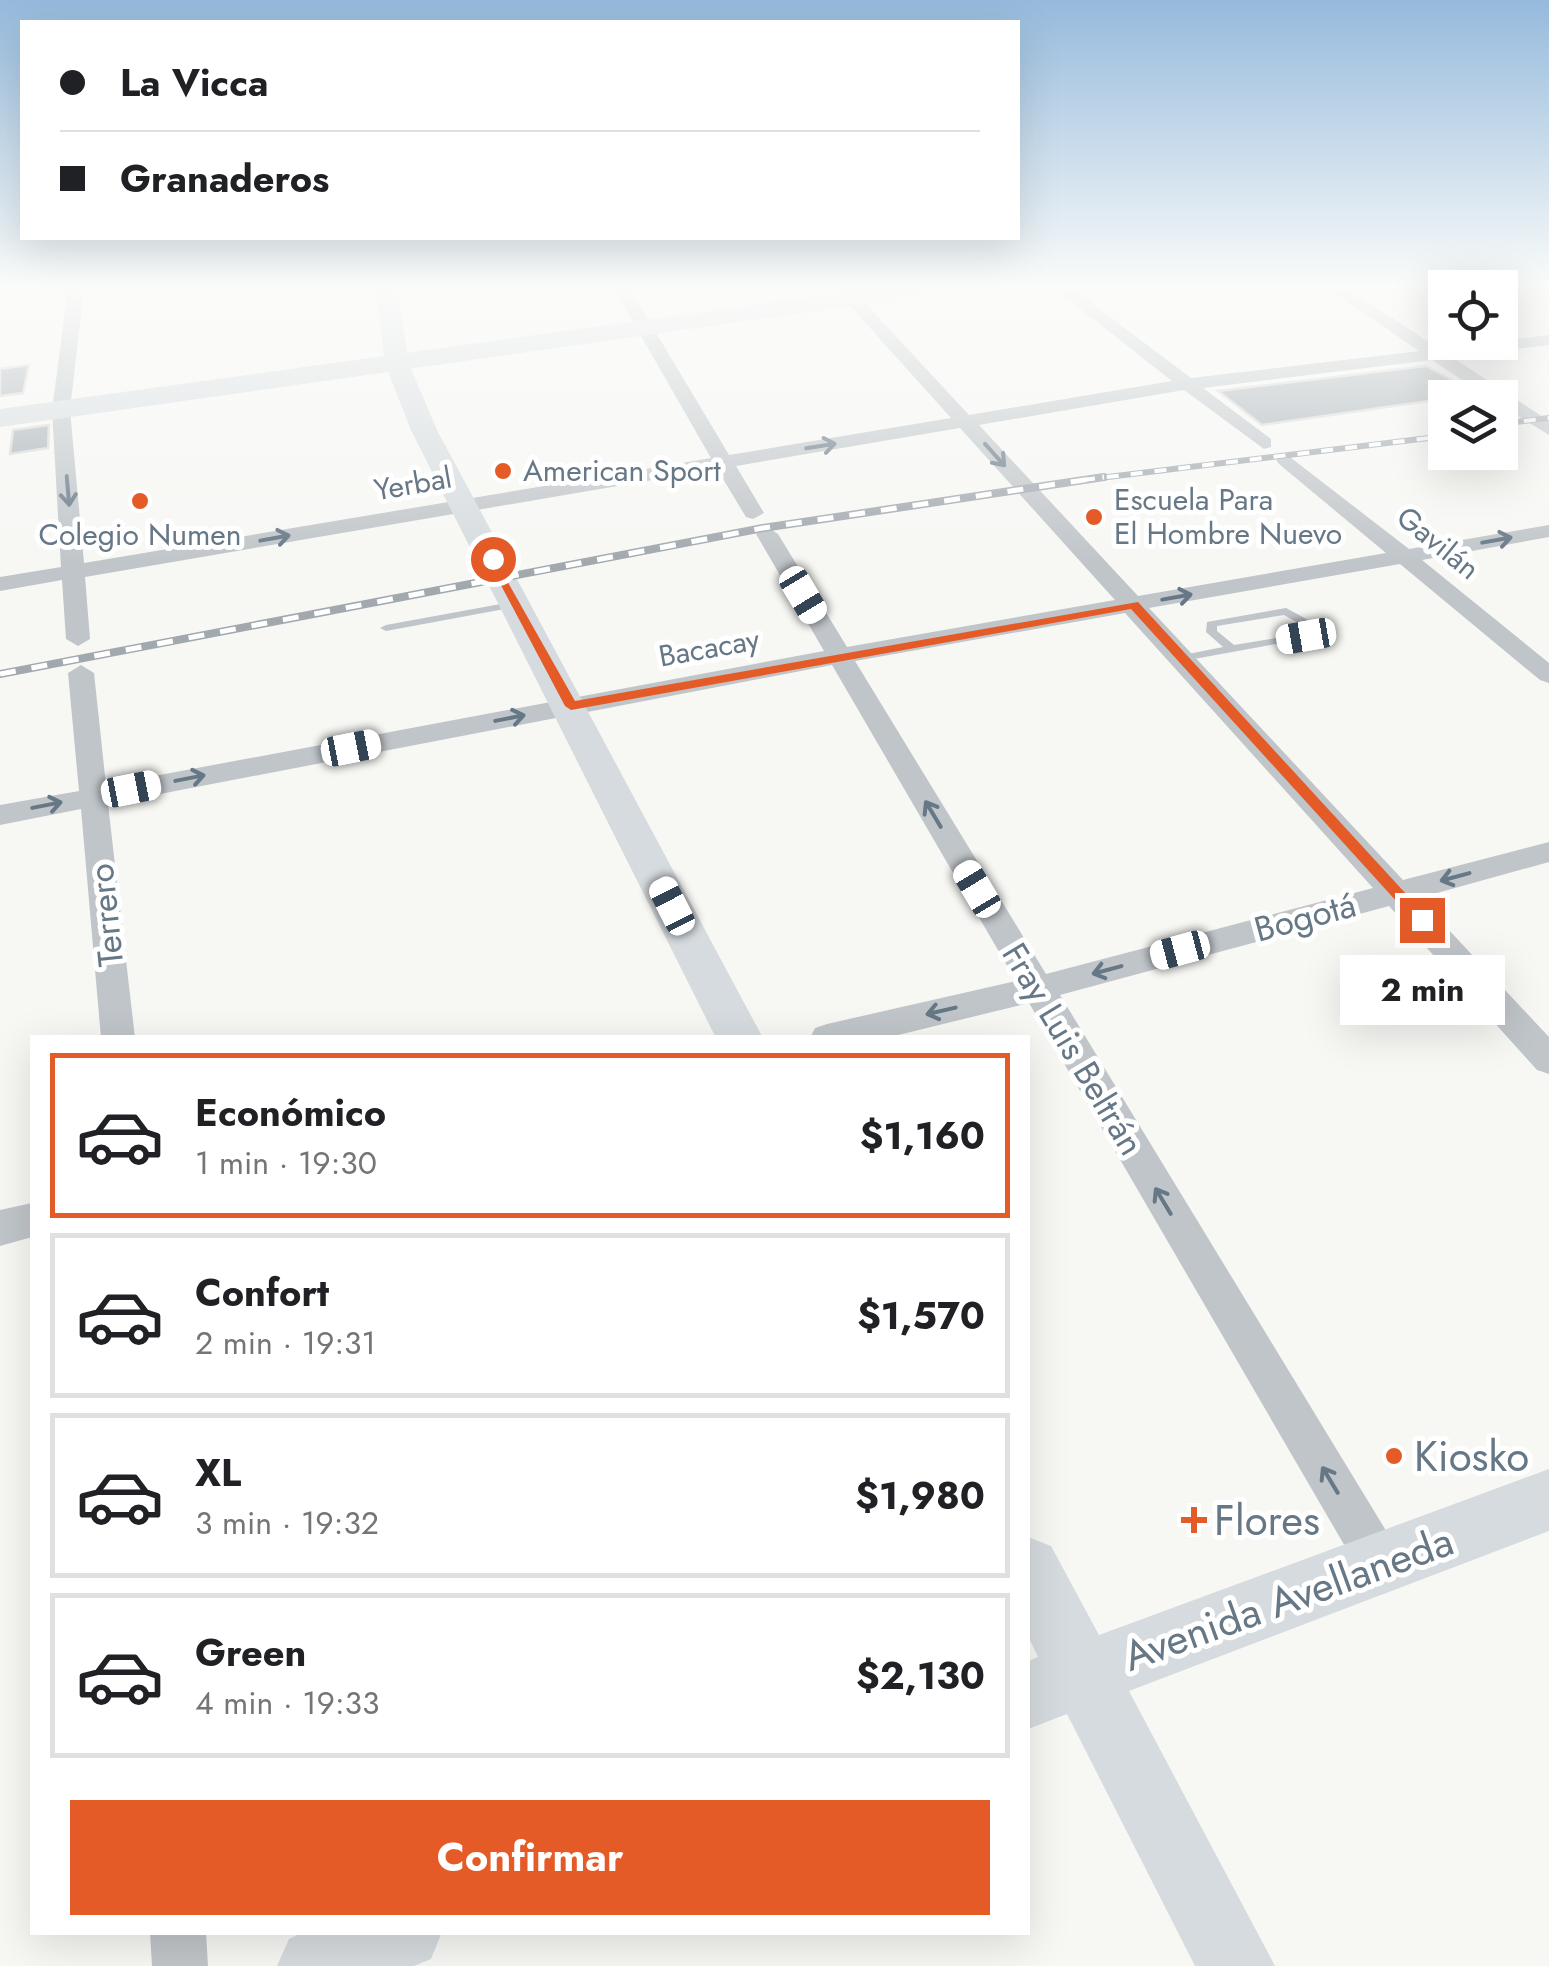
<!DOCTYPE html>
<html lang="es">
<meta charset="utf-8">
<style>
body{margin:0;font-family:Jost,sans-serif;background:#f6f6f6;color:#202124;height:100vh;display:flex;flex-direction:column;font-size:38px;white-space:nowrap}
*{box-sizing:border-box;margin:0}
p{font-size:32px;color:#757577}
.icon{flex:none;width:55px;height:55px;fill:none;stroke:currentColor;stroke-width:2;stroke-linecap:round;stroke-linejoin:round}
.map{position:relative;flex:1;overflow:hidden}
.side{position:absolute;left:30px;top:1035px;width:1000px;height:900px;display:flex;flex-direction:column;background:#fff;border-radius:0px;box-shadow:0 10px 40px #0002}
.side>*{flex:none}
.banner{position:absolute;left:20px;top:20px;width:1000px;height:220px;border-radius:0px;box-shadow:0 10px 40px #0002;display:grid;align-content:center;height:220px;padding:0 40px;background:#fff}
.fabs{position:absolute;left:1428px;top:270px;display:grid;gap:20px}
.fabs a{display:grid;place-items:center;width:90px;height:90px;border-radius:0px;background:#fff;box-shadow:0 10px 40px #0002;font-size:50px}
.end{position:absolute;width:45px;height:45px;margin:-22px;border:12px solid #e45b28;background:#fff;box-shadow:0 0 0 5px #fff}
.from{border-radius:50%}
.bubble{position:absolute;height:70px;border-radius:0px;background:#fff;box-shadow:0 10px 40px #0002;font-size:32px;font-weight:700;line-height:70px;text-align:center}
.car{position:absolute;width:30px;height:60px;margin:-30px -15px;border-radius:12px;box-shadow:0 0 8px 2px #0007;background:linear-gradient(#fff 24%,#345 0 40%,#fff 0 76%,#345 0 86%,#fff 0)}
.banner b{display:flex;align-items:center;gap:35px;height:95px;font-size:38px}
.banner b+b{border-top:2px solid #e0e0e0}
.banner i{width:25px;height:25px;background:#202124}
ul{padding:18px 0 0;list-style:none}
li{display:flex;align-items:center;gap:30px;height:165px;margin:0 20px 15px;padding:0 20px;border:5px solid #e0e0e0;border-radius:0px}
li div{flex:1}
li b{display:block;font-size:38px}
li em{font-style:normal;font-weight:700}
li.selected{border-color:#e45b28}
li>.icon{width:90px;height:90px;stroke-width:1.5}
.primary-button{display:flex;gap:20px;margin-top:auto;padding:20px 40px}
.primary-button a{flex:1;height:115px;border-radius:0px;background:#e45b28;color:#fff;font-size:40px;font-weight:700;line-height:115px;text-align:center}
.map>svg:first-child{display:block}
.building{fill:#a6afb6;stroke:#d9d9d7;stroke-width:2.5}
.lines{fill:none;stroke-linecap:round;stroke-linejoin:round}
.lane{fill:#c0c5c9;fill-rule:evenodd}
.street{fill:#c0c5c9;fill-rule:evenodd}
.secondary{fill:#d6dbdf;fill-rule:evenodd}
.primary{fill:#d6dbdf;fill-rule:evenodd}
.rail-far1-casing{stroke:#a1a8ae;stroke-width:6}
.rail-casing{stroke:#a1a8ae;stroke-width:8}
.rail-far1{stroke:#fff;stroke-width:4;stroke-dasharray:12;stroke-linecap:butt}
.rail{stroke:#fff;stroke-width:5;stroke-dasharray:16;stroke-linecap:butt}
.oneway{stroke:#667786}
.route{fill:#e45b28}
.poi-dot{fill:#e45b28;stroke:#fff;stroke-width:4}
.labels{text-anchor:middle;stroke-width:10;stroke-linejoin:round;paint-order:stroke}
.far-poi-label{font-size:30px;fill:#667786;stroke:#fff;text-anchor:start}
.far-street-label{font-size:30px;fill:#667786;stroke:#fff}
.street-label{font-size:35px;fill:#667786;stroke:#fff}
.near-poi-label{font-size:42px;fill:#667786;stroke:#fff;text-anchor:start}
.near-street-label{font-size:42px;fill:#667786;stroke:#fff}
</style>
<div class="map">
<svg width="1549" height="1966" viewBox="0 0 1549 1966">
<rect width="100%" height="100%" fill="#f7f8f4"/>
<path class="building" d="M29,365L23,393L0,396V369Z
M1426,366L1477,394L1262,425L1218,391Z
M49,425L48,448L10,454L13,430Z"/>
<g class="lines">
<path class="lane" d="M517,601L522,604L521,606L386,631L380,628L386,625Z
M1286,608L1312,622L1314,624L1309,638L1183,661L1177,658L1183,655L1223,647L1206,632L1207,622ZM1284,615L1302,625L1300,634L1234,645L1217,631V626Z"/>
<path class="street" d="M68,289H84L70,410L84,563L711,458L614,289H630L729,455L951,418L835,289H852L969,415L1172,381L1055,289H1073L1191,378L1419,351L1329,289H1348L1438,348L1549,335V345L1452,357L1549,421V435L1500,405V398H1489L1432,360L1203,388L1271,439V447L1264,449L1184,390L979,425L1138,596L1386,553L1279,464L1276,460L1286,454L1409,549L1549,525V537L1422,560L1549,663V683L1540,680L1400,564L1149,608L1403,880L1549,842V862L1419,898L1549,1037V1074L1537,1070L1389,906L1060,995L1396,1547L1403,1563L1396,1579L1380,1586L1364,1579L1029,1003L886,1038H810L815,1028L827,1024L1016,981L832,665L108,804L135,1038H101L81,809L0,825V805L79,791L68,673L81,665L94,673L106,785L824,651L756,534L767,527L778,534L847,647L1115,600L960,428L736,466L764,513L753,519L746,517L717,469L85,577L90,639L78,646L66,639L62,580L0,591V577L61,567L52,410ZM1125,613L1373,888L1046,974L855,661Z
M32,1203V1237L0,1246V1210Z
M150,1932H206L208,1966H152Z"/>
<path class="secondary" d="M376,289H398L409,364L437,430L763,1038H716L411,430L385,364Z
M1549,1469V1531L1129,1691L1275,1966H1195L1067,1714L1028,1729V1661L1038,1657L1028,1636V1537L1051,1546L1099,1635Z
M303,1932H442L431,1959L414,1966H277L289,1939Z"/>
<path class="primary" d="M869,289H934L922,296L0,427V409Z"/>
<g class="rail-far1-casing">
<path id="rail-far1" d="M1500,424L1549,418
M1083,480L1445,436"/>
</g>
<g class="rail-casing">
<path id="rail" d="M0,674L763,528L1104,477"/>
</g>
<use href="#rail-far1" class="rail-far1"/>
<use href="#rail" class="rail"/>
</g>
<defs><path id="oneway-shaft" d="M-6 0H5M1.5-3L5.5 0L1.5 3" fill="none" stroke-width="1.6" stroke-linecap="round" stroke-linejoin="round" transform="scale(2.5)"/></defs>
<g class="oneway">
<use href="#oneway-shaft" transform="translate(821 446) rotate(-9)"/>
<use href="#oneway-shaft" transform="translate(995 455) rotate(48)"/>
<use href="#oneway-shaft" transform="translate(68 491) rotate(85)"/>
<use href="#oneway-shaft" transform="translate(275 538) rotate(-10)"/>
<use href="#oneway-shaft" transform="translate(1497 540) rotate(-10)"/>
<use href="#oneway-shaft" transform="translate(1177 597) rotate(-10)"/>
<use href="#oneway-shaft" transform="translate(510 718) rotate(-11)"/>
<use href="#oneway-shaft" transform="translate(190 778) rotate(-11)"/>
<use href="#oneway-shaft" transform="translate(47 805) rotate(-11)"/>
<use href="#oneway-shaft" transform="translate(933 814) rotate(-121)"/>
<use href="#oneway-shaft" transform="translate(1455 877) rotate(165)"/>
<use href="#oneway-shaft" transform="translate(1107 970) rotate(165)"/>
<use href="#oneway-shaft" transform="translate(941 1011) rotate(167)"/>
<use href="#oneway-shaft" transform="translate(1163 1201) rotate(-121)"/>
<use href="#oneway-shaft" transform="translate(1330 1480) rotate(-121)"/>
</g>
<linearGradient id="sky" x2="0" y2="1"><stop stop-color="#95badc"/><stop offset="0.51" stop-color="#fbfcfa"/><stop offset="1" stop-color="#fbfcfa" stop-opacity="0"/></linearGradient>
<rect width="1549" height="564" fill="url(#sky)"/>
<path class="route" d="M493,556L575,701L1138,602L1430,920L1417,924L1131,609L571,710L565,706L487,559Z"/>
<g class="poi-dot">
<circle cx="503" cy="471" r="10"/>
<circle cx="140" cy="501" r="10"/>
<circle cx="1094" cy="517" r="10"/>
<circle cx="1394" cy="1456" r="10"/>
<path d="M1189 1505h10v10h10v10h-10v10h-10v-10h-10v-10h10z"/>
</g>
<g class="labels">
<g class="far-poi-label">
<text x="523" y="481">American Sport</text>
<text x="1114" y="510">Escuela Para<tspan x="1114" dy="34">El Hombre Nuevo</tspan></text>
<text x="140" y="545" text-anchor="middle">Colegio Numen</text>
</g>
<g class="far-street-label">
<text transform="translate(413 484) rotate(-10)" y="10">Yerbal</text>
<text transform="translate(1438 543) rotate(39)" y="10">Gavilán</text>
<text transform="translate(709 648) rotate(-10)" y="10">Bacacay</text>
</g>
<g class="street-label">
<text transform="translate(106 915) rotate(-96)" y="12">Terrero</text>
<text transform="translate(1305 917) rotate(-15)" y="12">Bogotá</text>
<text transform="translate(1073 1049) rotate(59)" y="12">Fray Luis Beltrán</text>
</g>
<g class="near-poi-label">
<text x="1414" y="1471">Kiosko</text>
<text x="1214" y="1535">Flores</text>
</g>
<g class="near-street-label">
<text transform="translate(1288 1598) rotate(-20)" y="15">Avenida Avellaneda</text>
</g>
</g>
</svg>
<div class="fabs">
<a><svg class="icon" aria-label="locate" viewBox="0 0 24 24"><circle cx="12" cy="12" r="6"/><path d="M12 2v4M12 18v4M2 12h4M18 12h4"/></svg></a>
<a><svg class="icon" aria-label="layers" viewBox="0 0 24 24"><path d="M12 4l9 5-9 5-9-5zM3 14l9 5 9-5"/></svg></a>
</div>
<i class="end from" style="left:493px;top:559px"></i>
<i class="end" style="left:1422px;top:920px"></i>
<div class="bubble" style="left:1340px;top:955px;width:165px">2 min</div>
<i class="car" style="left:803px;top:595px;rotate:149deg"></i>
<i class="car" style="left:1306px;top:636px;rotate:260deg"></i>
<i class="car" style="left:351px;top:748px;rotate:79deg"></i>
<i class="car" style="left:131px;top:789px;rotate:79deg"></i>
<i class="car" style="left:977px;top:889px;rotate:329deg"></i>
<i class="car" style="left:672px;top:906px;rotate:333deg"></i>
<i class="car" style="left:1180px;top:950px;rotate:255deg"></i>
<div class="banner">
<b><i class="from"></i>La Vicca</b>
<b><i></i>Granaderos</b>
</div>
<section class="side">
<ul>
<li class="selected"><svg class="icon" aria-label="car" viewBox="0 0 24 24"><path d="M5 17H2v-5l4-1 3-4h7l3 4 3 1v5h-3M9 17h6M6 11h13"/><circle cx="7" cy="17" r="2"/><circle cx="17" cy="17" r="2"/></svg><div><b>Económico</b><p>1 min · 19:30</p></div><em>$1,160</em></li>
<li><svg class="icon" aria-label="car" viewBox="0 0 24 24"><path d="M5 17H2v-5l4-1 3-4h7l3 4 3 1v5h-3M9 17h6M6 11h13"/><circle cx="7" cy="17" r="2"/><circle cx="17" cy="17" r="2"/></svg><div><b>Confort</b><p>2 min · 19:31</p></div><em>$1,570</em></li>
<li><svg class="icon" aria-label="car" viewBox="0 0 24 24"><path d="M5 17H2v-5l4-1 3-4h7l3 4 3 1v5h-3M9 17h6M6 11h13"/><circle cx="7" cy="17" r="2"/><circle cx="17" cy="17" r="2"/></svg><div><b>XL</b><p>3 min · 19:32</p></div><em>$1,980</em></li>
<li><svg class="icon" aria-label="car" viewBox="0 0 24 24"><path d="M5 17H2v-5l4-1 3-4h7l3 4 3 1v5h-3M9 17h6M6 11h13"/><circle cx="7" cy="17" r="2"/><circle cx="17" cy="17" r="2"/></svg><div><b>Green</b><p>4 min · 19:33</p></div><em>$2,130</em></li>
</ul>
<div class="primary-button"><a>Confirmar</a></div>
</section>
</div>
